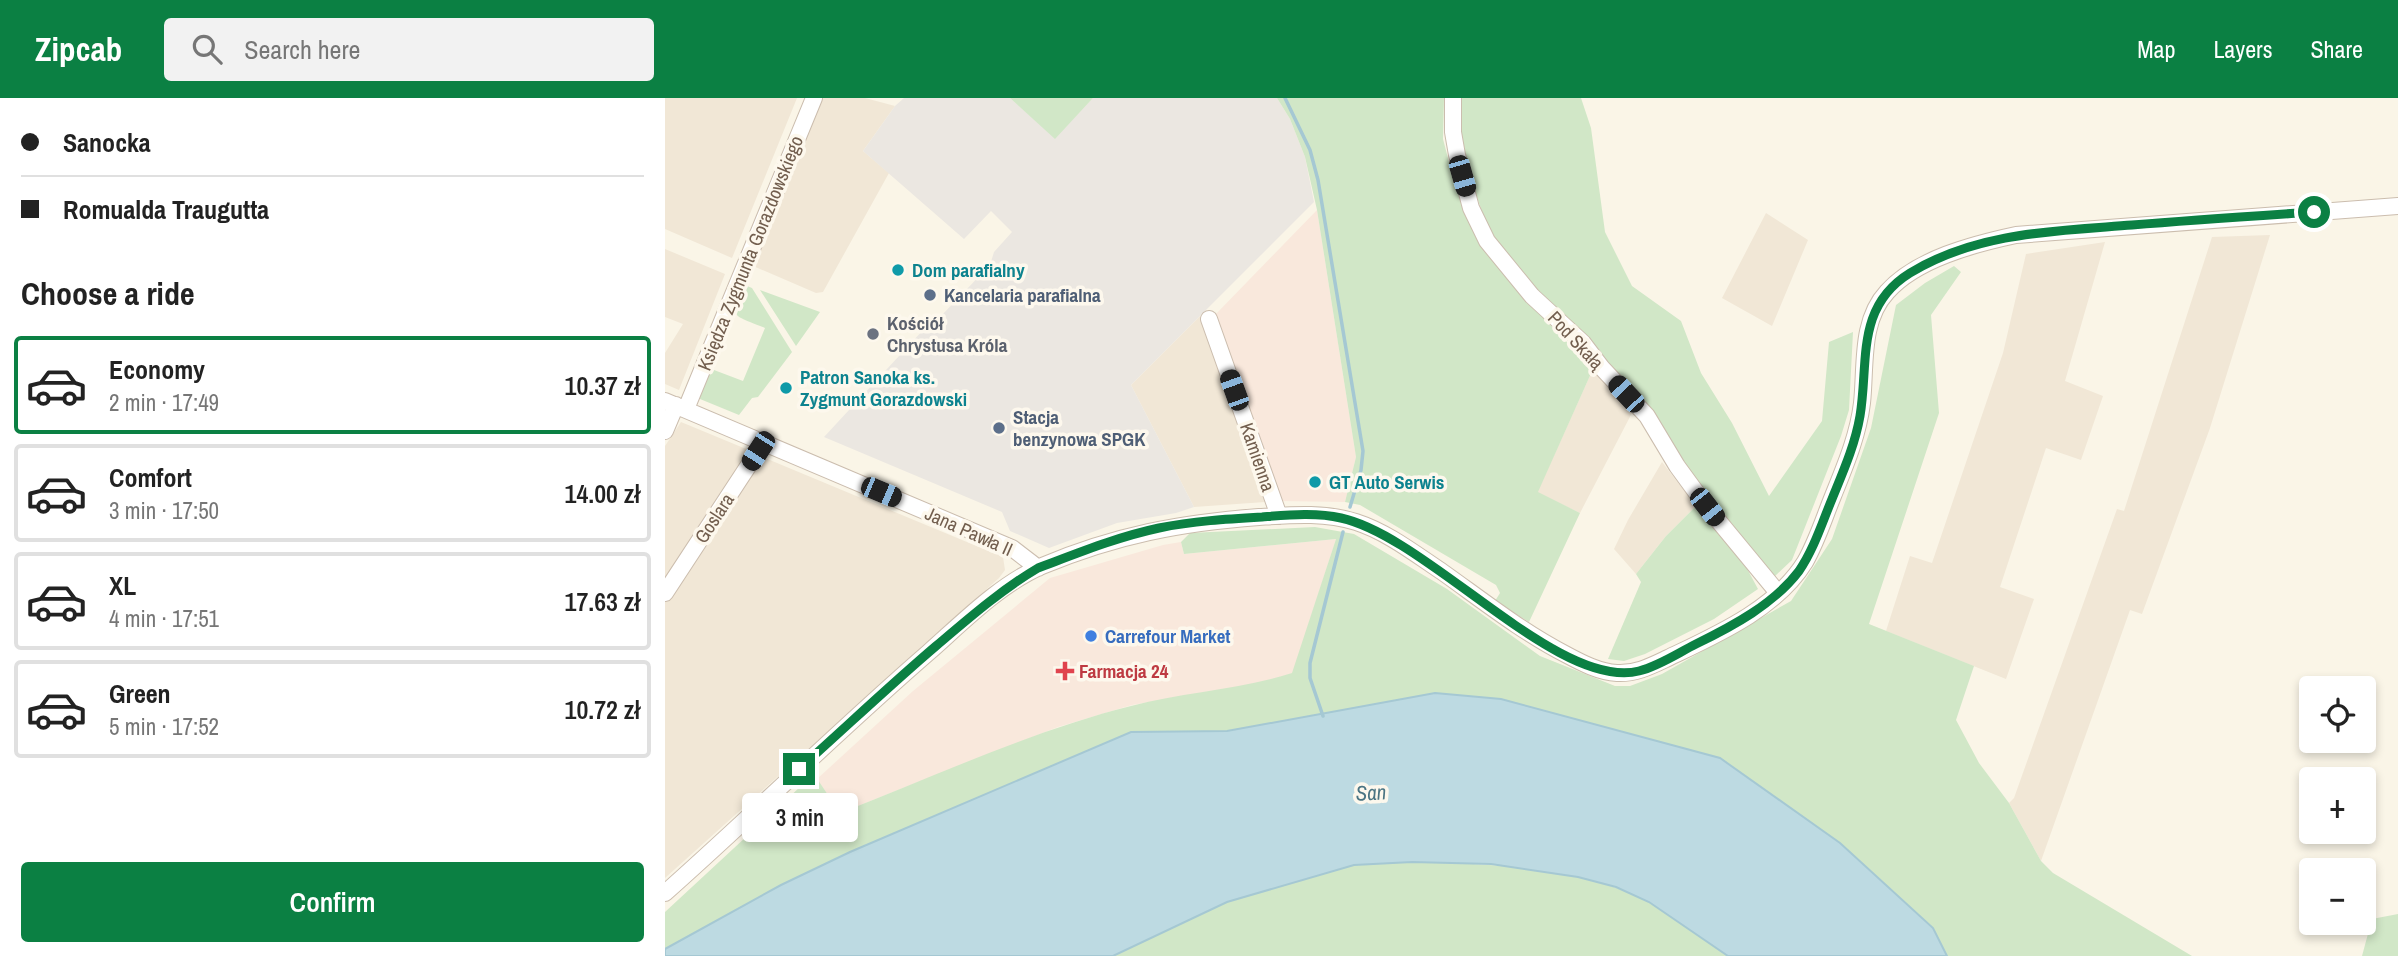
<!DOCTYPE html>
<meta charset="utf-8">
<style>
body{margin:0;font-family:"Archivo Narrow",sans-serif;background:#f2f2f2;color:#222;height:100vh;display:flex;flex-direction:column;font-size:26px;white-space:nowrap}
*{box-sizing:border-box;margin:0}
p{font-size:23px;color:#767676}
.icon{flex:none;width:38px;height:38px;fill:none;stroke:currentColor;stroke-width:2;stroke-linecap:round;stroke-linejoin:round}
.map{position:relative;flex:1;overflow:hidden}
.side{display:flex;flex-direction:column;background:#fff;width:665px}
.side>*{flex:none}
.banner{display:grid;align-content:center;height:154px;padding:0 21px;background:#fff}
.controls{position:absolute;left:1634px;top:578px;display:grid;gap:14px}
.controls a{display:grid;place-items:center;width:77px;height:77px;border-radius:7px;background:#fff;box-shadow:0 4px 10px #0003;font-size:35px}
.end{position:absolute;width:32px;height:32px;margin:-16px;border:9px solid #0b8043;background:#fff;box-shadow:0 0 0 4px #fff}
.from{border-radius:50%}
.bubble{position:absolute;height:49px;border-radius:7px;background:#fff;box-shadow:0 4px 10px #0003;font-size:23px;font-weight:600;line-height:49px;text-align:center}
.car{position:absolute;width:21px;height:42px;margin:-21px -10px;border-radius:9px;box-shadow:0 0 5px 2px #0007;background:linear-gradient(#222 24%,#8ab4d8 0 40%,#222 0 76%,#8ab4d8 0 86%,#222 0)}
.banner b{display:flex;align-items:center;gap:24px;height:66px;font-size:26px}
.banner b+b{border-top:2px solid #e0e0e0}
.banner i{width:18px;height:18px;background:#222}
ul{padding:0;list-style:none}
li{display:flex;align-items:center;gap:21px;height:98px;margin:0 14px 10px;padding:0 7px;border:4px solid #e0e0e0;border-radius:7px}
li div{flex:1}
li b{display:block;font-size:26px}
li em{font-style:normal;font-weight:600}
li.selected{border-color:#0b8043}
li>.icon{width:63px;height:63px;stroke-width:1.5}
h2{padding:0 21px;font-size:32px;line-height:84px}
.primary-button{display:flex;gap:14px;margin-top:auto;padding:14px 21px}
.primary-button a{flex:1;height:80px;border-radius:7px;background:#0b8043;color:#fff;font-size:28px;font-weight:600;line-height:80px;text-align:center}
header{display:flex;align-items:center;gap:42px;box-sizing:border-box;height:98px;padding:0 35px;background:#0b8043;color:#fff}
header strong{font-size:33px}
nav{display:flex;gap:38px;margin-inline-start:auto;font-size:24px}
.search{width:490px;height:63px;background:#f2f2f2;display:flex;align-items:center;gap:18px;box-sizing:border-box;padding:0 24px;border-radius:7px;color:#767676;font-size:26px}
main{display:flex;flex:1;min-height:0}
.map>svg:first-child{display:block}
.residential{fill:#f1e7d6}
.commercial{fill:#f9e8dc}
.industrial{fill:#ebe7e1}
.green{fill:#d1e7c7}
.water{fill:#bddae2;stroke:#a5c8d3;stroke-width:2}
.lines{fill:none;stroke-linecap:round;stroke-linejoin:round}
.stream{stroke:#a5c8d3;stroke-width:3.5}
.minor-casing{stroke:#cbbdae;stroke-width:18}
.minor{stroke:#fff;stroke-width:16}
.route{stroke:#0b8043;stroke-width:9}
.culture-dot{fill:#0f9aa8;stroke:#fdf8ed;stroke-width:2.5}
.service-dot{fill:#5c6f8a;stroke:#fdf8ed;stroke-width:2.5}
.worship-dot{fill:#6b7280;stroke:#fdf8ed;stroke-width:2.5}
.shop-dot{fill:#3f7fe0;stroke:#fdf8ed;stroke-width:2.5}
.health-dot{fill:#e0444e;stroke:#fdf8ed;stroke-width:2.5}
.labels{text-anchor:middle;stroke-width:7;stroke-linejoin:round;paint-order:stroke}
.street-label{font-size:19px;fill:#725e4e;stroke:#fdf8ed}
.culture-label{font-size:19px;font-weight:bold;fill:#0d838f;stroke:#fdf8ed;text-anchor:start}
.service-label{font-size:19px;font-weight:bold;fill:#4e5e75;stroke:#fdf8ed;text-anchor:start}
.worship-label{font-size:19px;font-weight:bold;fill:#5b616d;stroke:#fdf8ed;text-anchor:start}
.shop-label{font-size:19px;font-weight:bold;fill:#366cbe;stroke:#fdf8ed;text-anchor:start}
.health-label{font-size:19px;font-weight:bold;fill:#be3a42;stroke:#fdf8ed;text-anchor:start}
.water-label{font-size:21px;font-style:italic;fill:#4a7483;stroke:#fdf8ed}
</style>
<header>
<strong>Zipcab</strong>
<div class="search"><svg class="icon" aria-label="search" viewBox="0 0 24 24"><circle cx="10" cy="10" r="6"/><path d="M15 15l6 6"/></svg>Search here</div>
<nav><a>Map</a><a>Layers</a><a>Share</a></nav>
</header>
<main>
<section class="side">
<div class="banner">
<b><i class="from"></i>Sanocka</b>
<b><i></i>Romualda Traugutta</b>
</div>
<h2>Choose a ride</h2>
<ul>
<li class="selected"><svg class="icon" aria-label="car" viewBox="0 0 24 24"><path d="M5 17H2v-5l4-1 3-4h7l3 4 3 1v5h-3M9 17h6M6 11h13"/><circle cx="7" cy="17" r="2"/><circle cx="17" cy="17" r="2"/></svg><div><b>Economy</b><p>2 min · 17:49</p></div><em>10.37 zł</em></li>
<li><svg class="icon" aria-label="car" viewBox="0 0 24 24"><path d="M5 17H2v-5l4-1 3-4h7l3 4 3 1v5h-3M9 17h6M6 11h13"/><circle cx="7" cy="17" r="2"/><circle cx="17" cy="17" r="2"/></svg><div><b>Comfort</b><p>3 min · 17:50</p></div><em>14.00 zł</em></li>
<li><svg class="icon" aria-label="car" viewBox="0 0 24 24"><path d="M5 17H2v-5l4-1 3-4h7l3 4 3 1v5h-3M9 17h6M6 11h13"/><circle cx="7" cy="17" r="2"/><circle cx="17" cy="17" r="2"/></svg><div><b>XL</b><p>4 min · 17:51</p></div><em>17.63 zł</em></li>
<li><svg class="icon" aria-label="car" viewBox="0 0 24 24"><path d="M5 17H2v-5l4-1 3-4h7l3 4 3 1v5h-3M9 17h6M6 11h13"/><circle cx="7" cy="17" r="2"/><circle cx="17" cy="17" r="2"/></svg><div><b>Green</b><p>5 min · 17:52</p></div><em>10.72 zł</em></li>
</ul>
<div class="primary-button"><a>Confirm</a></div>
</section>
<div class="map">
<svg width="1733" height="858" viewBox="0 0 1733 858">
<rect width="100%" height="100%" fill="#faf5e7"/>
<path class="residential" d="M0,0H132L67,160L0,131Z
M156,0H200L230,8L198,53L224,75L158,194L151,195L88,168Z
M1101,115L1143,142L1107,228L1057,200Z
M1605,137L1545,330L1477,516L1465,512L1376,763L1344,705L1349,700L1452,411L1459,413L1547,139Z
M1440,144L1400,283L1438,298L1416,362L1381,350L1335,489L1369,501L1341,581L1221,533L1245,458L1267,465L1338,255L1361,156Z
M0,151L60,176L14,292L0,286V255L18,226L0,219Z
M535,218L600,404L529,409L466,287Z
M928,271L968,313L915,415L872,395Z
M16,324L86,353L0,488V348Z
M95,358L338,459L340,472L334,480L0,780V504Z
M997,364L1031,408L1001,438L971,476L949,451L963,422Z"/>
<path class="commercial" d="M652,112L691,359L680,404L615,403L549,218Z
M671,441L628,575L601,584L467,607L393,629L175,715L152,681L248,593L385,480L498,447L516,444L519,456Z"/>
<path class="industrial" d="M239,0H345L390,40L428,0H612L625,21L640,59L649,104L466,287L529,409L511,415L452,425L384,450L345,433L337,414L159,339L259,231L275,219L325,167L329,154L347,134L326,113L299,141L198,53L230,8Z"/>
<path class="green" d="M345,0H428L390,41Z
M612,0H779L778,41L791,91L819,150L872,213L928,271L873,394L915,415L864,524L830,503L835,495L831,487L695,407L680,404L691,359L652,112L640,59L625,21Z
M793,0H916L926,30L940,134L967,188L1016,223L1036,275L1067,325L1104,398L1157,323L1164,244L1188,234L1184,312L1176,338L1127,462L1109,479L842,160L821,124L794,51Z
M1289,168L1296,174L1266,217L1274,315L1204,526L1309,568L1291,622L1314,665L1344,705L1376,763L1388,775L1527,858H1282L1268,830L1175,745L1055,660L836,601L770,595L562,633L466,634L185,754L116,787L0,851V814L149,676L175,715C271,678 366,633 466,608C519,594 575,592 627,575L671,441L519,456L516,444L525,435L650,429L689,436L782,491L875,558L950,588H965L997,576L1126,503L1167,441L1206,330L1231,207L1260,185Z
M77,186L87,190L127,254L93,299L87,300L74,317L35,301V297L43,276L49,272L78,283L100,230C67,216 64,221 77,186Z
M95,192L155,214L131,248Z
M1031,408L1079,465L1093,491L1049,521L980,556L959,563L943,561L976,484L971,476L1001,438Z
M747,764C824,766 914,767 983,804C1011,819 1036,841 1063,858H448L562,804L689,767Z
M1733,816V858H1697L1707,821Z"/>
<path class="water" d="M770,595L836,601L1055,660L1175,745L1268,830L1282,858H1063L984,804L951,789L913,779L826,766L747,764L689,767L562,804L448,858H0V851L116,787L185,754L466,634L562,633Z"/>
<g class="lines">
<path class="stream" d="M620,0L645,52L653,82L698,353L696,372L685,409
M658,618L645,580V565L678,434"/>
<g class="minor-casing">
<path id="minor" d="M788,0V34L792,57L806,110L822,143L867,198L918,245L937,270L982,318L1012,368L1042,409L1113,495
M544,221L614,418
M0,303L347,450L373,470
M21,311L149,0
M0,333L11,307
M0,495L99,344
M0,795C89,716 174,632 264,554C298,524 335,486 377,468C451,437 515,425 594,419C626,417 660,414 691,424C722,434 749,455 776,473C817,502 857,534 902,557C917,565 934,574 952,575C971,576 986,568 1003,560C1051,537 1111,511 1140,464C1152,443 1159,420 1168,398C1180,368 1193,338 1197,305C1201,268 1195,223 1222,194C1251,161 1309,146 1351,137L1733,108"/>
</g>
<use href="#minor" class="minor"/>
</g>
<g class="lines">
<path class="route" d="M134,671C180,630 224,588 271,548C304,520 336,492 373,470C413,455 452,439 494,430C528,423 562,421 597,419C622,417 651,414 676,420C763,439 893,593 974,573C994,568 1013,555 1031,546C1068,528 1109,506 1134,473C1149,451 1157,425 1167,401C1178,374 1190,347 1195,318C1204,264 1190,209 1245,175C1312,134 1391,133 1467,127C1528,122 1589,118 1649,114"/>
</g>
<g class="culture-dot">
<circle cx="233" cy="172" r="7"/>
<circle cx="121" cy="290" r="7"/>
<circle cx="650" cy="384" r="7"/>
</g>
<g class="service-dot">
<circle cx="265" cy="197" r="7"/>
<circle cx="334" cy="330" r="7"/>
</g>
<circle class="worship-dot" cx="208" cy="236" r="7"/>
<circle class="shop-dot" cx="426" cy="538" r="7"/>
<path class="health-dot" d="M396.5 562.5h7v7h7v7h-7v7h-7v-7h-7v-7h7z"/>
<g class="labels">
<g class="street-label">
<text transform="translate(85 155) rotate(-68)" y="7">Księdza Zygmunta Gorazdowskiego</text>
<text transform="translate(911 242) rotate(47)" y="7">Pod Skałą</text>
<text transform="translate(593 359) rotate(71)" y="7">Kamienna</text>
<text transform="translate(49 420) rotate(-57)" y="7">Goslara</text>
<text transform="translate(304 433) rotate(24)" y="7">Jana Pawła II</text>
</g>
<g class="culture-label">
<text x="247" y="179">Dom parafialny</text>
<text x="135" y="286">Patron Sanoka ks.<tspan x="135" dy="22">Zygmunt Gorazdowski</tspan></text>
<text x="664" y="391">GT Auto Serwis</text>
</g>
<g class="service-label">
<text x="279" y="204">Kancelaria parafialna</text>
<text x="348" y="326">Stacja<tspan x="348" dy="22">benzynowa SPGK</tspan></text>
</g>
<g class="worship-label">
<text x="222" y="232">Kościół<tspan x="222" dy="22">Chrystusa Króla</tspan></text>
</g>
<g class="shop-label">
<text x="440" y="545">Carrefour Market</text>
</g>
<g class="health-label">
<text x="414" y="580">Farmacja 24</text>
</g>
<g class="water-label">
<text transform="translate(706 695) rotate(-3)" y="7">San</text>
</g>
</g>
</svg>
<div class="controls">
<a><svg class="icon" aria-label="locate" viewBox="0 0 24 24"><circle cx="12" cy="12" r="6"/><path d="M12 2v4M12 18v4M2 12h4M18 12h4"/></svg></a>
<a>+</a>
<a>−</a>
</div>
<i class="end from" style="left:1649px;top:114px"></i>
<i class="end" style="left:134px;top:671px"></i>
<div class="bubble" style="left:77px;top:695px;width:116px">3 min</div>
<i class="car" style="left:797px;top:78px;rotate:164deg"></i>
<i class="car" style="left:569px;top:292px;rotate:340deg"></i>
<i class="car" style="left:961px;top:296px;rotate:317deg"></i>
<i class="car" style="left:93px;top:353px;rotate:213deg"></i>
<i class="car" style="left:216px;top:394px;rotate:113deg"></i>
<i class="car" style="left:1042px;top:409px;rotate:142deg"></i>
</div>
</main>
